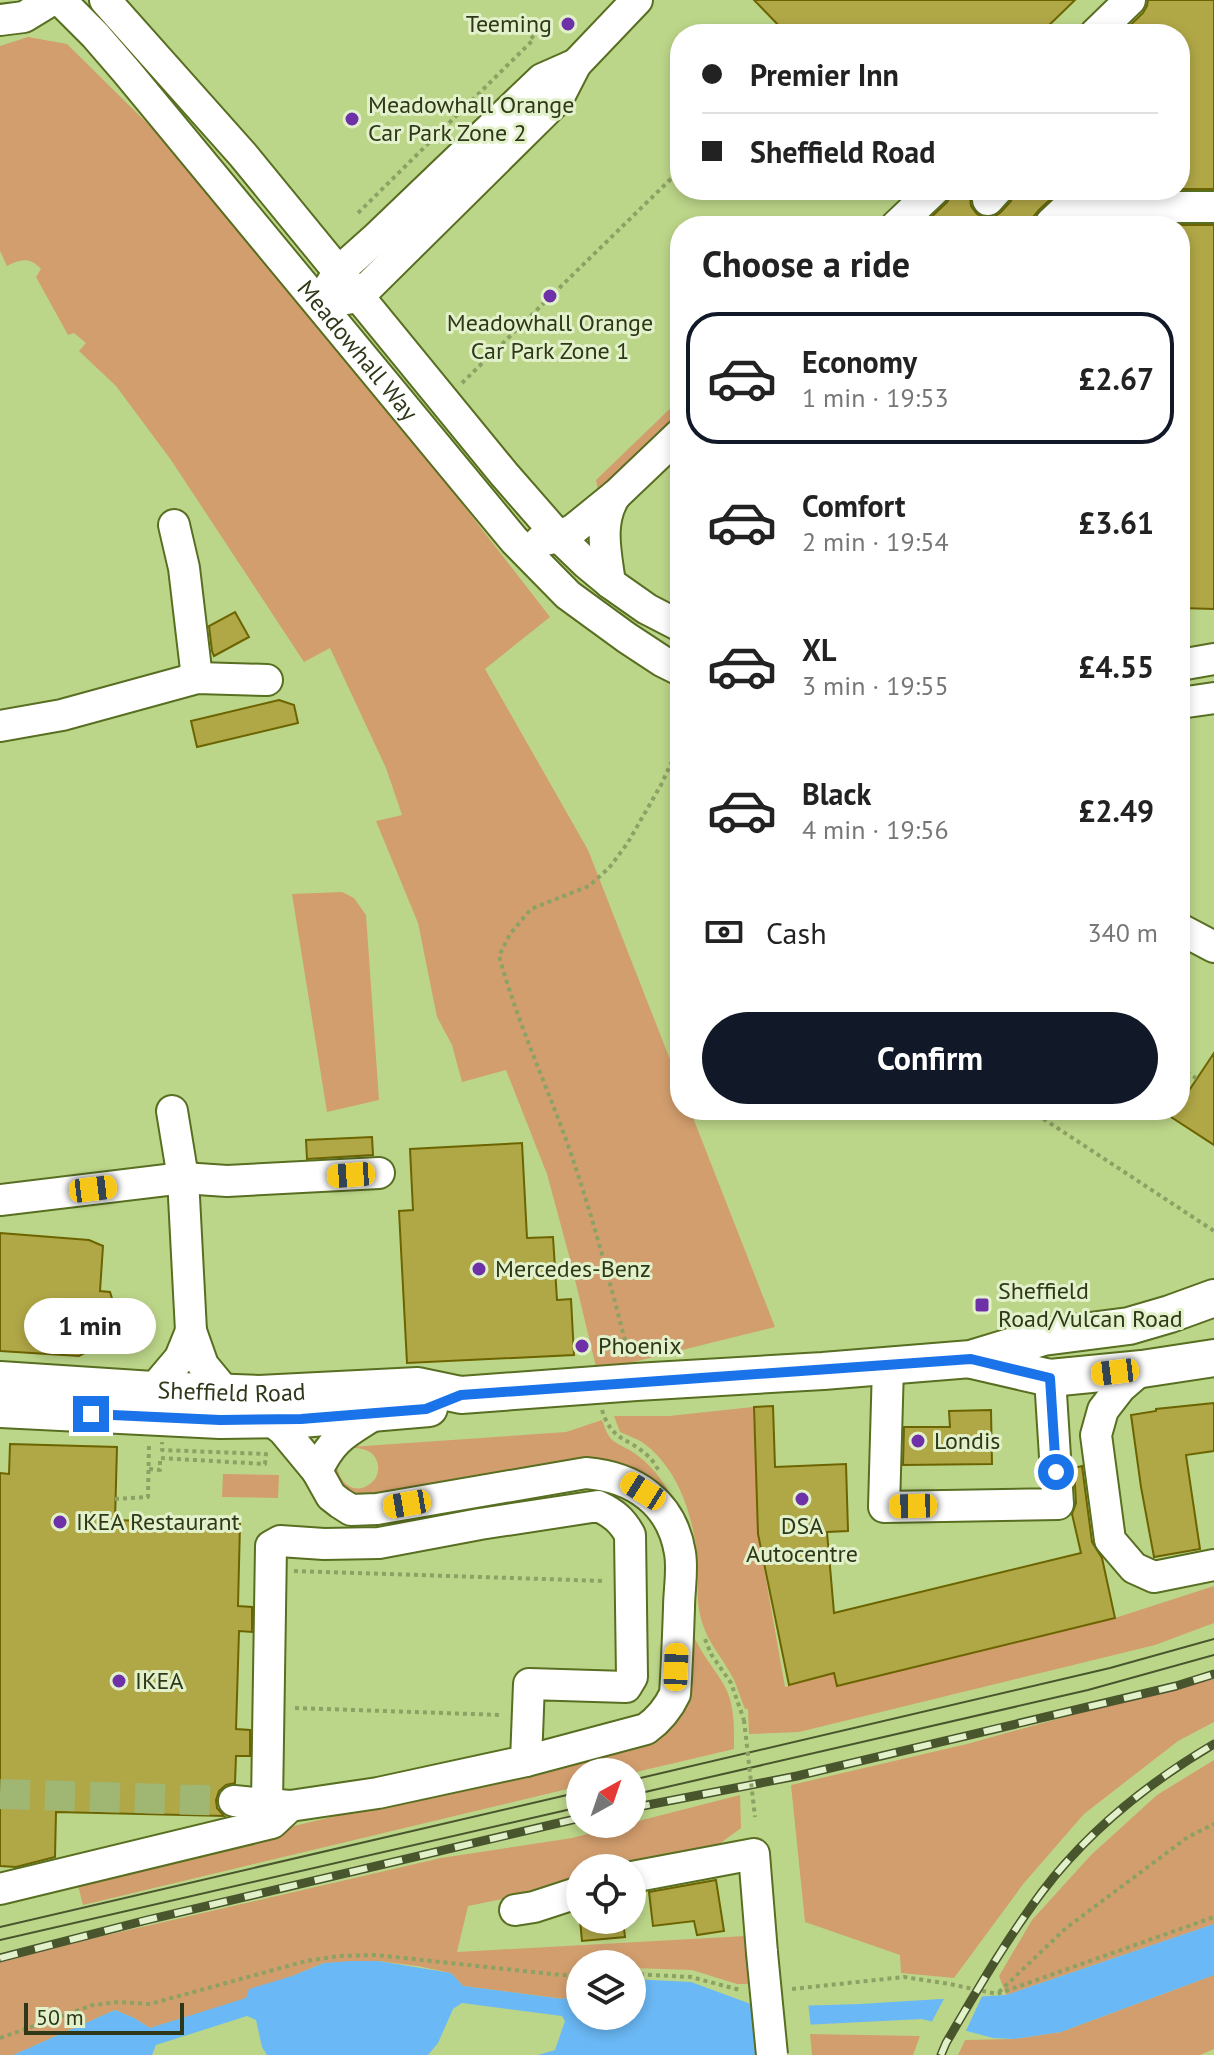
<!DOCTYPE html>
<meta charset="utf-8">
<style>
body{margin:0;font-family:"PT Sans",sans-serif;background:#f6f6f6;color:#222;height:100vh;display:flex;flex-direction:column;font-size:30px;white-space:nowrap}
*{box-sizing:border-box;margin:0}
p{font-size:26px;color:#767676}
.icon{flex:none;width:44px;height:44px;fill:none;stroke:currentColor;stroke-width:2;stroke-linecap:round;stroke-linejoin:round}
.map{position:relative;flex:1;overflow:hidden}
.panel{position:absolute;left:670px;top:216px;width:520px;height:904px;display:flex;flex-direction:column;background:#fff;border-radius:32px;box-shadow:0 4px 12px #0003}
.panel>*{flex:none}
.guide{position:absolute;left:670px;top:24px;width:520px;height:176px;border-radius:32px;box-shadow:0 4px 12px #0003;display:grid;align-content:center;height:176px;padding:0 32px;background:#fff}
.needle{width:52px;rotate:40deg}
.fabs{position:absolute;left:566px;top:1758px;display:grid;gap:16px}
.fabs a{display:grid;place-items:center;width:80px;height:80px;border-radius:50%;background:#fff;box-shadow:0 4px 12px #0003;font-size:40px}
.scale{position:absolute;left:24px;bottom:20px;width:160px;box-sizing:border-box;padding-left:8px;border:4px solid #2e3819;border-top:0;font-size:22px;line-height:28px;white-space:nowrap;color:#2e3819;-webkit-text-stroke:6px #e3f1cb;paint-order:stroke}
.end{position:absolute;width:36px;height:36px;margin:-18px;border:10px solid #1a73e8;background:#fff;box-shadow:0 0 0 4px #fff}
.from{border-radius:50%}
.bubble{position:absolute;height:56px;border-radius:28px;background:#fff;box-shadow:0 4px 12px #0003;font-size:26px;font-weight:700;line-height:56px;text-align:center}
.car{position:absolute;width:24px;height:48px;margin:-24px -12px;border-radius:10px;box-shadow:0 0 6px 2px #0007;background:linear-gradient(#f5c518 24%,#345 0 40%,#f5c518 0 76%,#345 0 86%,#f5c518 0)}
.guide b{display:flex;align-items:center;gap:28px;height:76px;font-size:30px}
.guide b+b{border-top:2px solid #e0e0e0}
.guide i{width:20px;height:20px;background:#222}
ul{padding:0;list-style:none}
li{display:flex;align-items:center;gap:24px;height:132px;margin:0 16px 12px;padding:0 16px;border:4px solid transparent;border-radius:32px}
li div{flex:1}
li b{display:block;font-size:30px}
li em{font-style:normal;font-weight:700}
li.selected{border-color:#111827}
li>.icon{width:72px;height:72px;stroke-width:1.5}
h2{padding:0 32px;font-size:36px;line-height:96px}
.pay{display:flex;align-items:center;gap:20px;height:88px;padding:0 32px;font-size:30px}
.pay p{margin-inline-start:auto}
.button{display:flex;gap:16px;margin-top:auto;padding:16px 32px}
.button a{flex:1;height:92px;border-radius:48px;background:#111827;color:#fff;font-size:32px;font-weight:700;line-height:92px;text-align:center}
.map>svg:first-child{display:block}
.green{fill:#d29e6e}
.water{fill:#6ab8f5}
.pier{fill:#bcd689}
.building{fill:#b0a747;stroke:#6c6400;stroke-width:2}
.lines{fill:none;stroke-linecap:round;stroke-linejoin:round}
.minor-tunnel{stroke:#a0b673;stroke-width:30;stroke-dasharray:30 15;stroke-linecap:butt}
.minor-casing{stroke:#586e21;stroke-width:34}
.major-casing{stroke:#586e21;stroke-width:40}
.path{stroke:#8ca164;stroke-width:4;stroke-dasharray:4 4;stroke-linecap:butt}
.minor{stroke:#fff;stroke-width:30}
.major{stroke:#fff;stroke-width:36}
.tram{stroke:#48552d;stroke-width:2}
.rail-casing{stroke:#48552d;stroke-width:9}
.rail{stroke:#e3f1cb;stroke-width:6;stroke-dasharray:18;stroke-linecap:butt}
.minor-bridge-casing{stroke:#586e21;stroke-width:34;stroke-linecap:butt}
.path-bridge{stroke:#8ca164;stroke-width:4;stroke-dasharray:4 4;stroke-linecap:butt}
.minor-bridge{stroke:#fff;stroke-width:30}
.route{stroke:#1a73e8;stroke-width:10}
.poi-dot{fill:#6e31a7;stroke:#e3f1cb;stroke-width:3}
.labels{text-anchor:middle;stroke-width:6;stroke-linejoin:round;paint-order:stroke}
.poi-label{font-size:24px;fill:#2e3819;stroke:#e3f1cb;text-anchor:start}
.street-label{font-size:24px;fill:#2e3819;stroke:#e3f1cb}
</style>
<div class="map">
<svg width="1214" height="2055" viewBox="0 0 1214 2055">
<rect width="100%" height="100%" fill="#bcd689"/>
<path class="green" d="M28,37L67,44L153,129L353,363L550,617L485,669L588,850L680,1085V1110H690L775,1327L597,1371L570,1259L547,1174L506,1070L462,1082L452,1045L437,1017L418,923L376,821L402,815L386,768L330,648L304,662L171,460L116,386L79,351L86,343L74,333L68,335L36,277L41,269C30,257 21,259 7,266L0,251V46Z
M680,399V418L599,496L596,480Z
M342,892L354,898L366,915L379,1100L327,1112L292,894Z
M753,1407L758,1534L785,1687L834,1673L837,1686L1115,1618L1214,1586V1623L1155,1645L799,1732L749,1734L748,1709H745C741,1699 738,1690 734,1680C721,1654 705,1642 699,1610C696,1592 699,1573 697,1554C692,1513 678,1468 642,1442C635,1438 627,1435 620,1432L614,1416H669Z
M602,1420C605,1428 608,1438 615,1442C622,1447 630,1449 637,1455C657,1470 669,1489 678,1511L640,1478L357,1500L328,1478L337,1463C337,1482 355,1497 371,1483C382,1475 380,1457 368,1451C362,1448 354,1448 350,1447L566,1432Z
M223,1474L279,1475L278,1498L222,1497Z
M693,1635C701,1653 714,1668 724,1685C735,1704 734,1727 734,1749L632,1773L580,1772V1786L83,1905L76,1878L638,1744Z
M1214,1679V1722L1178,1741L1084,1814L1024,1883L954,1978L901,1973L900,1955L805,1922L791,1785L967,1744L1147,1694Z
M1214,1760V1924L1006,1995L999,1976L1032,1920L1091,1855L1157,1795Z
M740,1795L741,1828L711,1850L632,1868H580V1883L468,1906L457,1952L745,1936L749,1984H737L692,1970L632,1968V1964H580V1983L569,1988L571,1996L563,1999L463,1986L451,1973L417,1966L378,1961L324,1963L292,1976L247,1998L150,2028L134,2018L115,2010L13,2055H0V1962L90,1939L441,1858L572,1838Z
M1214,1975V2049L1200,2055H958L965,2040L1014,2039L1061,2032Z
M810,2034L920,2036L913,2055H812Z"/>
<path class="water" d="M1214,1924V1975L1061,2032L1014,2039L993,2038L922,2019L803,2025L768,2055H538L555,2050L565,2021L562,2016L462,2003L453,2009L438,2043L428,2055H267L262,2047L256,2020L247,2016L156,2045L152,2055H13L115,2010L134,2018L150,2028L246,1998L249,1989L292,1976L324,1963L351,1961H378L451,1973L463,1986L563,1999L571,1996L569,1988L580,1983V2016H632V1979L691,1982L759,2007L860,2004L1006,1995Z"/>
<path class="pier" d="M984,1992L964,2035L930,2025L946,1995Z
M808,2002L811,2028L805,2029L774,2055L760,2003Z"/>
<path class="building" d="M754,0H1075L1040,34H787Z
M1148,0H1214V189H1180V34H1121L1143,13L1147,6Z
M952,190H973L970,197L971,206L977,214L985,218L994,217L1001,212L1011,201L1015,190H1065L1056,194L1039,210L1034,216L1033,226H922L947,202L951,196Z
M1075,225H1214V609L1180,608V226H1074Z
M235,612L249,637L214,656L212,651L209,626Z
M279,700L294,705L298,723L197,747L191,721Z
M1214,1053V1145L1171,1117L1176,1110H1180V1104Z
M372,1137L373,1155L307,1159L306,1140Z
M522,1143L527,1238L553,1237L557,1300L571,1299L574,1355L407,1363L399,1211L413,1210L410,1149Z
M0,1233L89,1240L103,1246L100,1291L110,1292L114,1305L115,1314L110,1331L101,1343L93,1349L79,1356L0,1351Z
M1214,1403V1451L1186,1455L1200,1549L1154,1557L1141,1487L1131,1415L1156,1411V1409Z
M773,1406L775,1467L846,1464L848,1531L827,1532L834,1613L1081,1553L1072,1514L1076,1503L1074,1468L1082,1466L1092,1542L1102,1558L1115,1618L837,1686L834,1673L789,1685L758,1534L754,1407Z
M991,1410L992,1464L903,1465L904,1427H950L949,1411Z
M10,1444L117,1447L115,1520L240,1524L238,1606L252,1607V1632L239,1631L236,1729L250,1730V1756H236L235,1783L226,1785L219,1791L216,1800L217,1808L224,1816L56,1812L55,1857L16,1867L0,1866V1473L9,1474Z
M716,1880L724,1931L697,1935L694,1921L653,1926L649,1892Z
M580,1920H623L625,1937L582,1941Z"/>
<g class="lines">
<path class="minor-tunnel" d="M0,1794L234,1801"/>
<g class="minor-casing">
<g id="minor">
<path id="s1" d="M60,0L95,35L127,72L514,540L568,595L627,638L662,661L680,670"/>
<path d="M105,0L243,155L504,474L559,537L587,564L610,583L647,609L680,626"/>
<path d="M0,20L24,17L52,0"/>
<path d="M1095,34L1130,0"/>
<path d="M988,200L997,190"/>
<path d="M896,226L934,190"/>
<path d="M1051,226V223L1068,207H1214"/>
<path d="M328,289L338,272L375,239L542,79L576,64"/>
<path d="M341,300L358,297L558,99L576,64L637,0"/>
<path d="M174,525L184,568L197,678"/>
<path d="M540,541L559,537L574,529L616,495L680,434"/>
<path d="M610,583C606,553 598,523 615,496"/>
<path d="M1180,665L1214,659"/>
<path d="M1180,703L1214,698"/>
<path d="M0,726L62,715L197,678L267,680"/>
<path d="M1180,929L1214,947"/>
<path d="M172,1111L183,1178L191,1331"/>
<path d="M0,1200L183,1178L227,1181L379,1173"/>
<path d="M888,1366L884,1507L1058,1504L1050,1378"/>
<path d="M1142,1369L1120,1388L1103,1410L1096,1435L1110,1540L1134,1568L1154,1577L1214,1565"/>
<path d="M153,1390L180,1358L191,1331L203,1365L227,1394"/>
<path d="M317,1471C333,1437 346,1433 377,1413"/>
<path d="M234,1801L290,1806L378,1793L526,1761L646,1729C660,1719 668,1709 675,1694C677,1666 678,1637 679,1608C679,1591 683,1570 680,1553C672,1503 635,1477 586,1473L377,1509L351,1510L340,1503L331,1496L317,1471L283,1430L268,1418"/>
<path d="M267,1803L271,1546L280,1541L324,1544L379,1543L480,1524L598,1506C613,1513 622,1520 630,1535L632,1677L626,1687L529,1684L526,1761"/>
<path d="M632,1877L754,1854L762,1953"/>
<path d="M0,1889L272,1823L290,1806"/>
<path d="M515,1910L534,1907L580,1892"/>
</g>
</g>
<g class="major-casing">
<g id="major">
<path d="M972,1360L1050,1378L1142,1369L1214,1358"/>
<path id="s2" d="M0,1380L153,1390L259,1394L418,1386L461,1395L636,1382L823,1371L971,1359L1043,1337L1129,1326L1170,1314L1214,1298"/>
<path d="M0,1409L220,1420L301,1419L429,1408"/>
</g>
</g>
<path class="path" d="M358,213L534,39L528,32
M462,383L680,170
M1180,1067L1197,1079
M1030,1110L1214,1231
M629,1356C610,1282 590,1206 564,1134C542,1075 516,1017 499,956L510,934L531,909L589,886L609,868L627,844L661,785L680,744
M602,1410C612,1442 628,1437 648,1456C653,1460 656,1467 660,1472
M149,1469L160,1470V1458L265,1464L266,1454L162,1450V1442
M115,1499L148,1497L149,1443
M294,1571L605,1581
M705,1639L711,1654L731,1683L744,1720
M295,1708L502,1715
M632,1974L691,1977L740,1990
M792,1989L904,1977L950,1984L997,1994L1214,1917
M999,1992L1066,1928L1188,1837L1214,1824
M0,2038L93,2005L119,2002L150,2004L306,1961L339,1956L376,1955L561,1975H580"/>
<use href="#minor" class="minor"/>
<use href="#major" class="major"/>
<path class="tram" d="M632,1780L1110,1668L1214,1639
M632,1795L1088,1690L1214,1655
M0,1927L580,1792
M0,1940L580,1807"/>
<g class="rail-casing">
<path id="rail" d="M632,1808L797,1776L1176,1686L1214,1674
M0,1958L147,1920L580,1818
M941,2055L946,2043C976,1992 1006,1940 1042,1892C1088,1831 1148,1783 1214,1744"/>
</g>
<use href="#rail" class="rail"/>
<g class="minor-bridge-casing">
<path id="minor-bridge" d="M762,1953L772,2055"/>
</g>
<path class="path-bridge" d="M744,1720L755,1817"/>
<use href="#minor-bridge" class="minor-bridge"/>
</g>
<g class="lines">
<path class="route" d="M91,1414L220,1420L301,1419L426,1409L461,1395L971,1359L1050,1378L1056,1472"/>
</g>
<g class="poi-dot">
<circle cx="568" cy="24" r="8"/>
<circle cx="352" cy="119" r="8"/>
<circle cx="550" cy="296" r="8"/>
<circle cx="479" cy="1269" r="8"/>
<rect x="974" y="1297" width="16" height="16" rx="4"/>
<circle cx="582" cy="1346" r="8"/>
<circle cx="918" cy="1441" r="8"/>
<circle cx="802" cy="1499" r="8"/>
<circle cx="60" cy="1522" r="8"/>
<circle cx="119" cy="1681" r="8"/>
</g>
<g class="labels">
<g class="poi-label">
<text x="552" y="32" text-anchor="end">Teeming</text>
<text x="368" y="113">Meadowhall Orange<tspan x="368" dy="28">Car Park Zone 2</tspan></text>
<text x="550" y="331" text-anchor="middle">Meadowhall Orange<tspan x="550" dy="28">Car Park Zone 1</tspan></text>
<text x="495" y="1277">Mercedes-Benz</text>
<text x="998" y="1299">Sheffield<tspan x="998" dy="28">Road/Vulcan Road</tspan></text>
<text x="598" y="1354">Phoenix</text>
<text x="934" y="1449">Londis</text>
<text x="76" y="1530">IKEA Restaurant</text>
<text x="802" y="1534" text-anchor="middle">DSA<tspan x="802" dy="28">Autocentre</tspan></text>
<text x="135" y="1689">IKEA</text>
</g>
<g class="street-label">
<text dy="8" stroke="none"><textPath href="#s1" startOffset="460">Meadowhall Way</textPath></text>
<text dy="8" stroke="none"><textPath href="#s2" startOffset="232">Sheffield Road</textPath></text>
</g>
</g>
</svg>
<div class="fabs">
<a><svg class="needle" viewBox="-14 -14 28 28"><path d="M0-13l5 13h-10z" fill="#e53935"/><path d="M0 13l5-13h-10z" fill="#767676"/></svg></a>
<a><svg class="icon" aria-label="locate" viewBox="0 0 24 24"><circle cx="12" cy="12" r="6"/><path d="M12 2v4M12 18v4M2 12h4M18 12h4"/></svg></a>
<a><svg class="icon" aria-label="layers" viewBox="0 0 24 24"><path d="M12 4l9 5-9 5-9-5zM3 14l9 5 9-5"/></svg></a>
</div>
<div class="scale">50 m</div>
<i class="end from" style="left:1056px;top:1472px"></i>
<i class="end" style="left:91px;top:1414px"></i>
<div class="bubble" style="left:24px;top:1298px;width:132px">1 min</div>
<i class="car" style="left:351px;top:1175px;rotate:266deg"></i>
<i class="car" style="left:93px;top:1189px;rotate:83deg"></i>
<i class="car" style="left:1115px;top:1372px;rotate:263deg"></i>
<i class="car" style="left:643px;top:1491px;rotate:302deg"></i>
<i class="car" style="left:407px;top:1504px;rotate:260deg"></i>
<i class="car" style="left:913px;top:1506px;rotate:269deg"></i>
<i class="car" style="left:676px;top:1667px;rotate:2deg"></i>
<div class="guide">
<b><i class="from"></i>Premier Inn</b>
<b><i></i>Sheffield Road</b>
</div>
<section class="panel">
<h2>Choose a ride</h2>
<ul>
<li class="selected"><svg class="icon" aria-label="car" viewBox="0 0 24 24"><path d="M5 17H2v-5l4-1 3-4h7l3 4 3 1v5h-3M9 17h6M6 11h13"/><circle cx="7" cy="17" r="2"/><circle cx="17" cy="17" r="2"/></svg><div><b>Economy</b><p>1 min · 19:53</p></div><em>£2.67</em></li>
<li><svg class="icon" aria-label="car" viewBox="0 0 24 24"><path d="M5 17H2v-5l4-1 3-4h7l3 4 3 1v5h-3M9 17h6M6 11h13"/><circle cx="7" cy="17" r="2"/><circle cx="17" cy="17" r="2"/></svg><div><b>Comfort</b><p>2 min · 19:54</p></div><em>£3.61</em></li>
<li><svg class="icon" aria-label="car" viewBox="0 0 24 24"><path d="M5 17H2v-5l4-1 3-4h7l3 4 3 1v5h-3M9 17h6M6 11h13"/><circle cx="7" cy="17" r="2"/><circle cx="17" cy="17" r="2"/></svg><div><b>XL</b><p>3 min · 19:55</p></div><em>£4.55</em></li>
<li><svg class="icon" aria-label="car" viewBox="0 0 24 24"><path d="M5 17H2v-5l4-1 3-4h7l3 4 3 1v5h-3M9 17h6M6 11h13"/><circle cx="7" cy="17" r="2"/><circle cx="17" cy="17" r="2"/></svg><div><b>Black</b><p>4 min · 19:56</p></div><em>£2.49</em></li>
</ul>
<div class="pay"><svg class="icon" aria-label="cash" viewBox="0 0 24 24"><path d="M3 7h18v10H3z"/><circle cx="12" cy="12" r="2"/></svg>Cash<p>340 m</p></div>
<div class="button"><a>Confirm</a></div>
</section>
</div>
